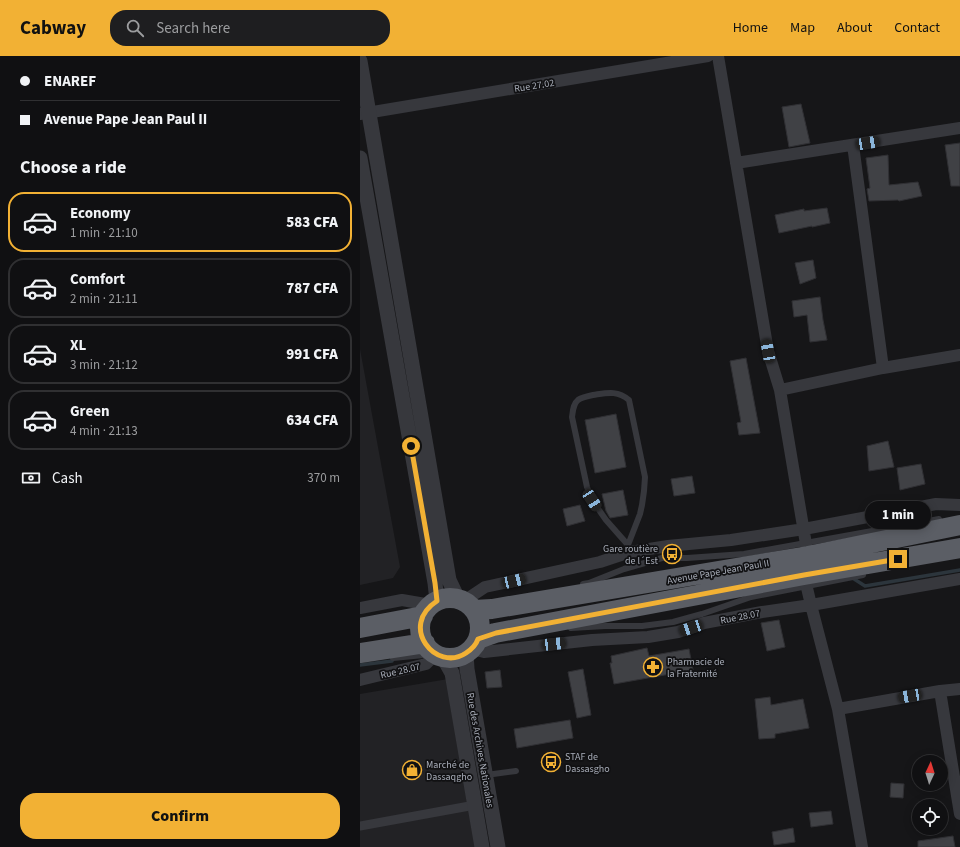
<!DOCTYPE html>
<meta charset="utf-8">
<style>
body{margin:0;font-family:"Source Sans 3",sans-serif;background:#1e1e20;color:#f1f3f6;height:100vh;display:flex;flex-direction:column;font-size:15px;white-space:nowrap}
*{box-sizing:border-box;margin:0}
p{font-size:13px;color:#9c9d9f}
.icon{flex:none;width:22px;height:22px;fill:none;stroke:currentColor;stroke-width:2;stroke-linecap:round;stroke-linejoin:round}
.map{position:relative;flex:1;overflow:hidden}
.panel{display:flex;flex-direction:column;background:#101012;width:360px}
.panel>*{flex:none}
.guide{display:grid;align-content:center;height:88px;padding:0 20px;background:#101012}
.needle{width:26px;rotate:4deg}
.tools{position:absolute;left:552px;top:699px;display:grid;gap:8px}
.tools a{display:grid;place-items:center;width:36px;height:36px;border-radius:50%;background:#101012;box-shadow:0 2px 10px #0003,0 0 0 1px #303032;font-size:20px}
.end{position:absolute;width:18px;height:18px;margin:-9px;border:5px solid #f2b134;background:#111;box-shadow:0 0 0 2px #111}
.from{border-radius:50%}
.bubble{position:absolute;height:28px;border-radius:14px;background:#101012;box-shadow:0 2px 10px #0003,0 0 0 1px #303032;font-size:13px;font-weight:800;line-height:28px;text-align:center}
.car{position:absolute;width:12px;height:24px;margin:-12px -6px;border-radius:5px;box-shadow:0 0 3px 1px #0007;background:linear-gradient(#222 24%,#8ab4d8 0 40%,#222 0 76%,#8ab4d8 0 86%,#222 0)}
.guide b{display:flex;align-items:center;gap:14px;height:38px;font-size:15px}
.guide b+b{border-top:1px solid #303032}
.guide i{width:10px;height:10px;background:#f1f3f6}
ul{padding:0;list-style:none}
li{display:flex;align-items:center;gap:12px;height:60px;margin:0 8px 6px;padding:0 12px;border:2px solid #303032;border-radius:16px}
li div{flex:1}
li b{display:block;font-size:15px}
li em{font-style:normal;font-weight:800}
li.selected{border-color:#f2b134}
li>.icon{width:36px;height:36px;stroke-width:1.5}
h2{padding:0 20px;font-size:18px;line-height:48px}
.pay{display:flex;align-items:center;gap:10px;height:44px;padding:0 20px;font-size:15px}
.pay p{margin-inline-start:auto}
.button{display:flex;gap:8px;margin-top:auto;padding:8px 20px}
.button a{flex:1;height:46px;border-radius:16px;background:#f2b134;color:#111;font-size:16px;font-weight:800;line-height:46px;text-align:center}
header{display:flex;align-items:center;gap:24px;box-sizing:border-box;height:56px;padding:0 20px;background:#f2b134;color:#111}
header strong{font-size:19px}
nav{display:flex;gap:22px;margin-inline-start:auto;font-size:14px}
.search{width:280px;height:36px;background:#1e1e20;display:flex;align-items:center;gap:10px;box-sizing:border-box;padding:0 14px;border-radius:16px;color:#9c9d9f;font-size:15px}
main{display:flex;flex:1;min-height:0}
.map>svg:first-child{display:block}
.built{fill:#222225}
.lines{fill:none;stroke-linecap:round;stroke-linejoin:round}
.stream{stroke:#2c353c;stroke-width:3.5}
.building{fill:#404145;stroke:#303034}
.service{stroke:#37383d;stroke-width:6}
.pedestrian{stroke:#37383d;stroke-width:9}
.minor{stroke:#37383d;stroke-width:12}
.tertiary{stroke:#37383d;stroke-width:15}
.trunk{stroke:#5b5e65;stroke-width:20}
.route{stroke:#f2b134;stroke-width:5}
.labels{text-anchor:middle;stroke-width:3.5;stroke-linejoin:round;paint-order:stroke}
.street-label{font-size:10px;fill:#a8adb8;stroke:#111113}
.poi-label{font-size:10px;fill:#a8adb8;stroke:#111113;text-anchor:start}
</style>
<header>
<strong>Cabway</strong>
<div class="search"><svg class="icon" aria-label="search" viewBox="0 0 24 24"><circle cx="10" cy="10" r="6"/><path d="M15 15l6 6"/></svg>Search here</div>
<nav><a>Home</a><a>Map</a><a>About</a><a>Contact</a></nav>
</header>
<main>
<section class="panel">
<div class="guide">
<b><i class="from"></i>ENAREF</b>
<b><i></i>Avenue Pape Jean Paul II</b>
</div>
<h2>Choose a ride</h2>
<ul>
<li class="selected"><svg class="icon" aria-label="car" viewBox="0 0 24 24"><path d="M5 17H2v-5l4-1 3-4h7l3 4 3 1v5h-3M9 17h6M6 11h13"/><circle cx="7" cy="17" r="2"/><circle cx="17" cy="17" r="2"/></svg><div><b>Economy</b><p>1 min · 21:10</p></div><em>583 CFA</em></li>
<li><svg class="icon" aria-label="car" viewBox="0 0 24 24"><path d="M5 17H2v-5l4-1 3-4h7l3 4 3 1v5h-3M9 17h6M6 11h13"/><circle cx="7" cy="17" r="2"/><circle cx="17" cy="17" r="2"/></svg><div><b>Comfort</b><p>2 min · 21:11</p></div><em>787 CFA</em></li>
<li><svg class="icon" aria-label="car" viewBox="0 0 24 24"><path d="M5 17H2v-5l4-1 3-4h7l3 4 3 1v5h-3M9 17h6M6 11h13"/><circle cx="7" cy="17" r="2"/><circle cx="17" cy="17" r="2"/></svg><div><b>XL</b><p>3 min · 21:12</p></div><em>991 CFA</em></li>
<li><svg class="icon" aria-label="car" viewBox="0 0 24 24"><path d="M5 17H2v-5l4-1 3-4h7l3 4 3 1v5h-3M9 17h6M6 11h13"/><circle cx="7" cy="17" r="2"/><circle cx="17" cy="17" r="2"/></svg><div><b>Green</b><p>4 min · 21:13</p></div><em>634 CFA</em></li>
</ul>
<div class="pay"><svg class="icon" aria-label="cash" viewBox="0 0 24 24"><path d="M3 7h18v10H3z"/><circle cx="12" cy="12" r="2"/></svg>Cash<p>370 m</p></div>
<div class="button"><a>Confirm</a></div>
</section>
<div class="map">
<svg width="600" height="791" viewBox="0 0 600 791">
<rect width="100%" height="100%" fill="#161618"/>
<path class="built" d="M0,293L40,511L33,522L0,529Z
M88,623L117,791H0V638Z"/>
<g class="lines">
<path class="stream" d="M491,521L505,530L600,514
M0,609L32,605"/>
</g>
<path class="building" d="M441,48L450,87L429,91L422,51Z
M600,87V130H591L585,89Z
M528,99L529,129L558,126L562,140L539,145L538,144L509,145L507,133L510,132L506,102Z
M467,152L470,167L452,171V170L419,177L415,159L444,153V155Z
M453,204L456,222L440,228L435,207Z
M460,241L463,264L467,284L450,286L447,259L434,261L432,245Z
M386,302L400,377L379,379L377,367L381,366L370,305Z
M256,358L266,411L235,417L225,364Z
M528,385L534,411L509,415L507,390Z
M561,408L565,428L540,434L537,412Z
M332,420L335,437L314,440L311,423Z
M263,434L268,459L250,462L246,455L242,438Z
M220,449L225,465L207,470L203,453Z
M419,564L425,591L407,595L401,567Z
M287,592L289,600L329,593L333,614L254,628L250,607H252L251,600Z
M223,613L231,659L217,662L208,616Z
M140,614L142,631L127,632L125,616Z
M410,641L411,649L443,643L449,672L415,678V682L399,683L395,643Z
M210,664L213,682L157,692L154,673Z
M531,727L544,728L543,742L530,741Z
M471,755L473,768L451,771L449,757Z
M433,772L435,786L414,789L412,776Z
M593,780L595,791H558V785Z"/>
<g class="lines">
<path class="service" d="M268,489L280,458L282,449L284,435L285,421L269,344C257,334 247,337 233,339C228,340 222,341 218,344C213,348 213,355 212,361L227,431L232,444L246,464L268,489L270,496
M223,528L229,527L264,513L302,502H327L384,498L579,463
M211,572L245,570H282L313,566L342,558L391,541L503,519
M33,602L74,598
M126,719L156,715"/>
<path class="pedestrian" d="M0,770L115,749"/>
<path class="minor" d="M358,0L408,295L420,334L448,500
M0,58L348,0
M493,89L523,312
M376,107L600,72
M420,334L523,312L600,299
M444,519L451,549L478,653L502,791
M104,545L125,531L240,506L270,496L308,490L371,484L444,473L576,448L600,449
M0,552L42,544L71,549
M112,593L124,596L232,584L288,581L318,576L344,567L402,556L451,549L600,523
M0,624L66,608L76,598
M580,635L600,758
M478,653L580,635L600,633"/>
<path class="tertiary" d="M0,5L89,524L98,543
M0,102L75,527L77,545
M106,597L107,613L138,791
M83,601L92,617L122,791"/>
<path class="trunk" d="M60 572a30 30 0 1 1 60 0a30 30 0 1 1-60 0Z
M114,554L132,553L448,500L600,469
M0,572L63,560
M118,583L135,577L444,519L600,492
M0,597L65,587"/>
</g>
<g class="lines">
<path class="route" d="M51,390L75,527L77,545C38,570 76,617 106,597C112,593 116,589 118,583L136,577L444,519L538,503"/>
</g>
<defs>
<g id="bus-ring" transform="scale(1)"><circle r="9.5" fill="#111113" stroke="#f2b134" stroke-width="1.5"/><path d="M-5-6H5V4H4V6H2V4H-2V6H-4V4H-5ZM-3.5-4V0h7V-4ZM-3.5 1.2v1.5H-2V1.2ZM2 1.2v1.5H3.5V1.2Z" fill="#f2b134"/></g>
<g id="pharmacy-ring" transform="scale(1)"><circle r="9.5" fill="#111113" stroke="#f2b134" stroke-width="1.5"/><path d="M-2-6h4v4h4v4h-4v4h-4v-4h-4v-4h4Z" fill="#f2b134"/></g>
<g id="shop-ring" transform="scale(1)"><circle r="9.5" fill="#111113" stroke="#f2b134" stroke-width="1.5"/><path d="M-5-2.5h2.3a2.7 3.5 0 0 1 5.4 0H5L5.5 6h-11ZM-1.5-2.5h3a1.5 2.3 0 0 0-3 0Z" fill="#f2b134"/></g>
</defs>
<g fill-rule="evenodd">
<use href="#bus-ring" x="312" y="498"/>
<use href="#pharmacy-ring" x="293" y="611"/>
<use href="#bus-ring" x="191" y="706"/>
<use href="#shop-ring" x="52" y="714"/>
</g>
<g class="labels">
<g class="street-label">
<text transform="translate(174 29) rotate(-9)" y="4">Rue 27.02</text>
<text transform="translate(358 515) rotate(-10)" y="4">Avenue Pape Jean Paul II</text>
<text transform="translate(380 560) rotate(-11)" y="4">Rue 28.07</text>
<text transform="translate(40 614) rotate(-13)" y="4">Rue 28.07</text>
<text transform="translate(121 694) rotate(80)" y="4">Rue des Archives Nationales</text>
</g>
<g class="poi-label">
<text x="298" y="496" text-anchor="end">Gare routière<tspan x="298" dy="12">de l´Est</tspan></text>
<text x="307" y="609">Pharmacie de<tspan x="307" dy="12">la Fraternité</tspan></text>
<text x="205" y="704">STAF de<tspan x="205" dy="12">Dassasgho</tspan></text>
<text x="66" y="712">Marché de<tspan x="66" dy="12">Dassaqgho</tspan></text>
</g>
</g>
</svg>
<div class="tools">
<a><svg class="needle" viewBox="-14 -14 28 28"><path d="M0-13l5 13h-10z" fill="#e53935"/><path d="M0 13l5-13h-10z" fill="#9c9d9f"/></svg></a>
<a><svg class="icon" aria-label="locate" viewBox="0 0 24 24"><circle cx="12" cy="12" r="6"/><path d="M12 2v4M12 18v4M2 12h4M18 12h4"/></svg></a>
</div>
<i class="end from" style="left:51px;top:390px"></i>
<i class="end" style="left:538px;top:503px"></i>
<div class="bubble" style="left:505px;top:445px;width:66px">1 min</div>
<i class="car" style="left:508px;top:87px;rotate:81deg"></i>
<i class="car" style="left:408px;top:295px;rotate:350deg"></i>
<i class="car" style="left:232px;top:444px;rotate:147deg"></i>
<i class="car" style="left:154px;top:525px;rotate:77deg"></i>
<i class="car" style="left:331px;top:572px;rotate:252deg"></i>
<i class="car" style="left:194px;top:588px;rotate:84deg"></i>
<i class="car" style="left:550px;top:640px;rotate:260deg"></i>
</div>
</main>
